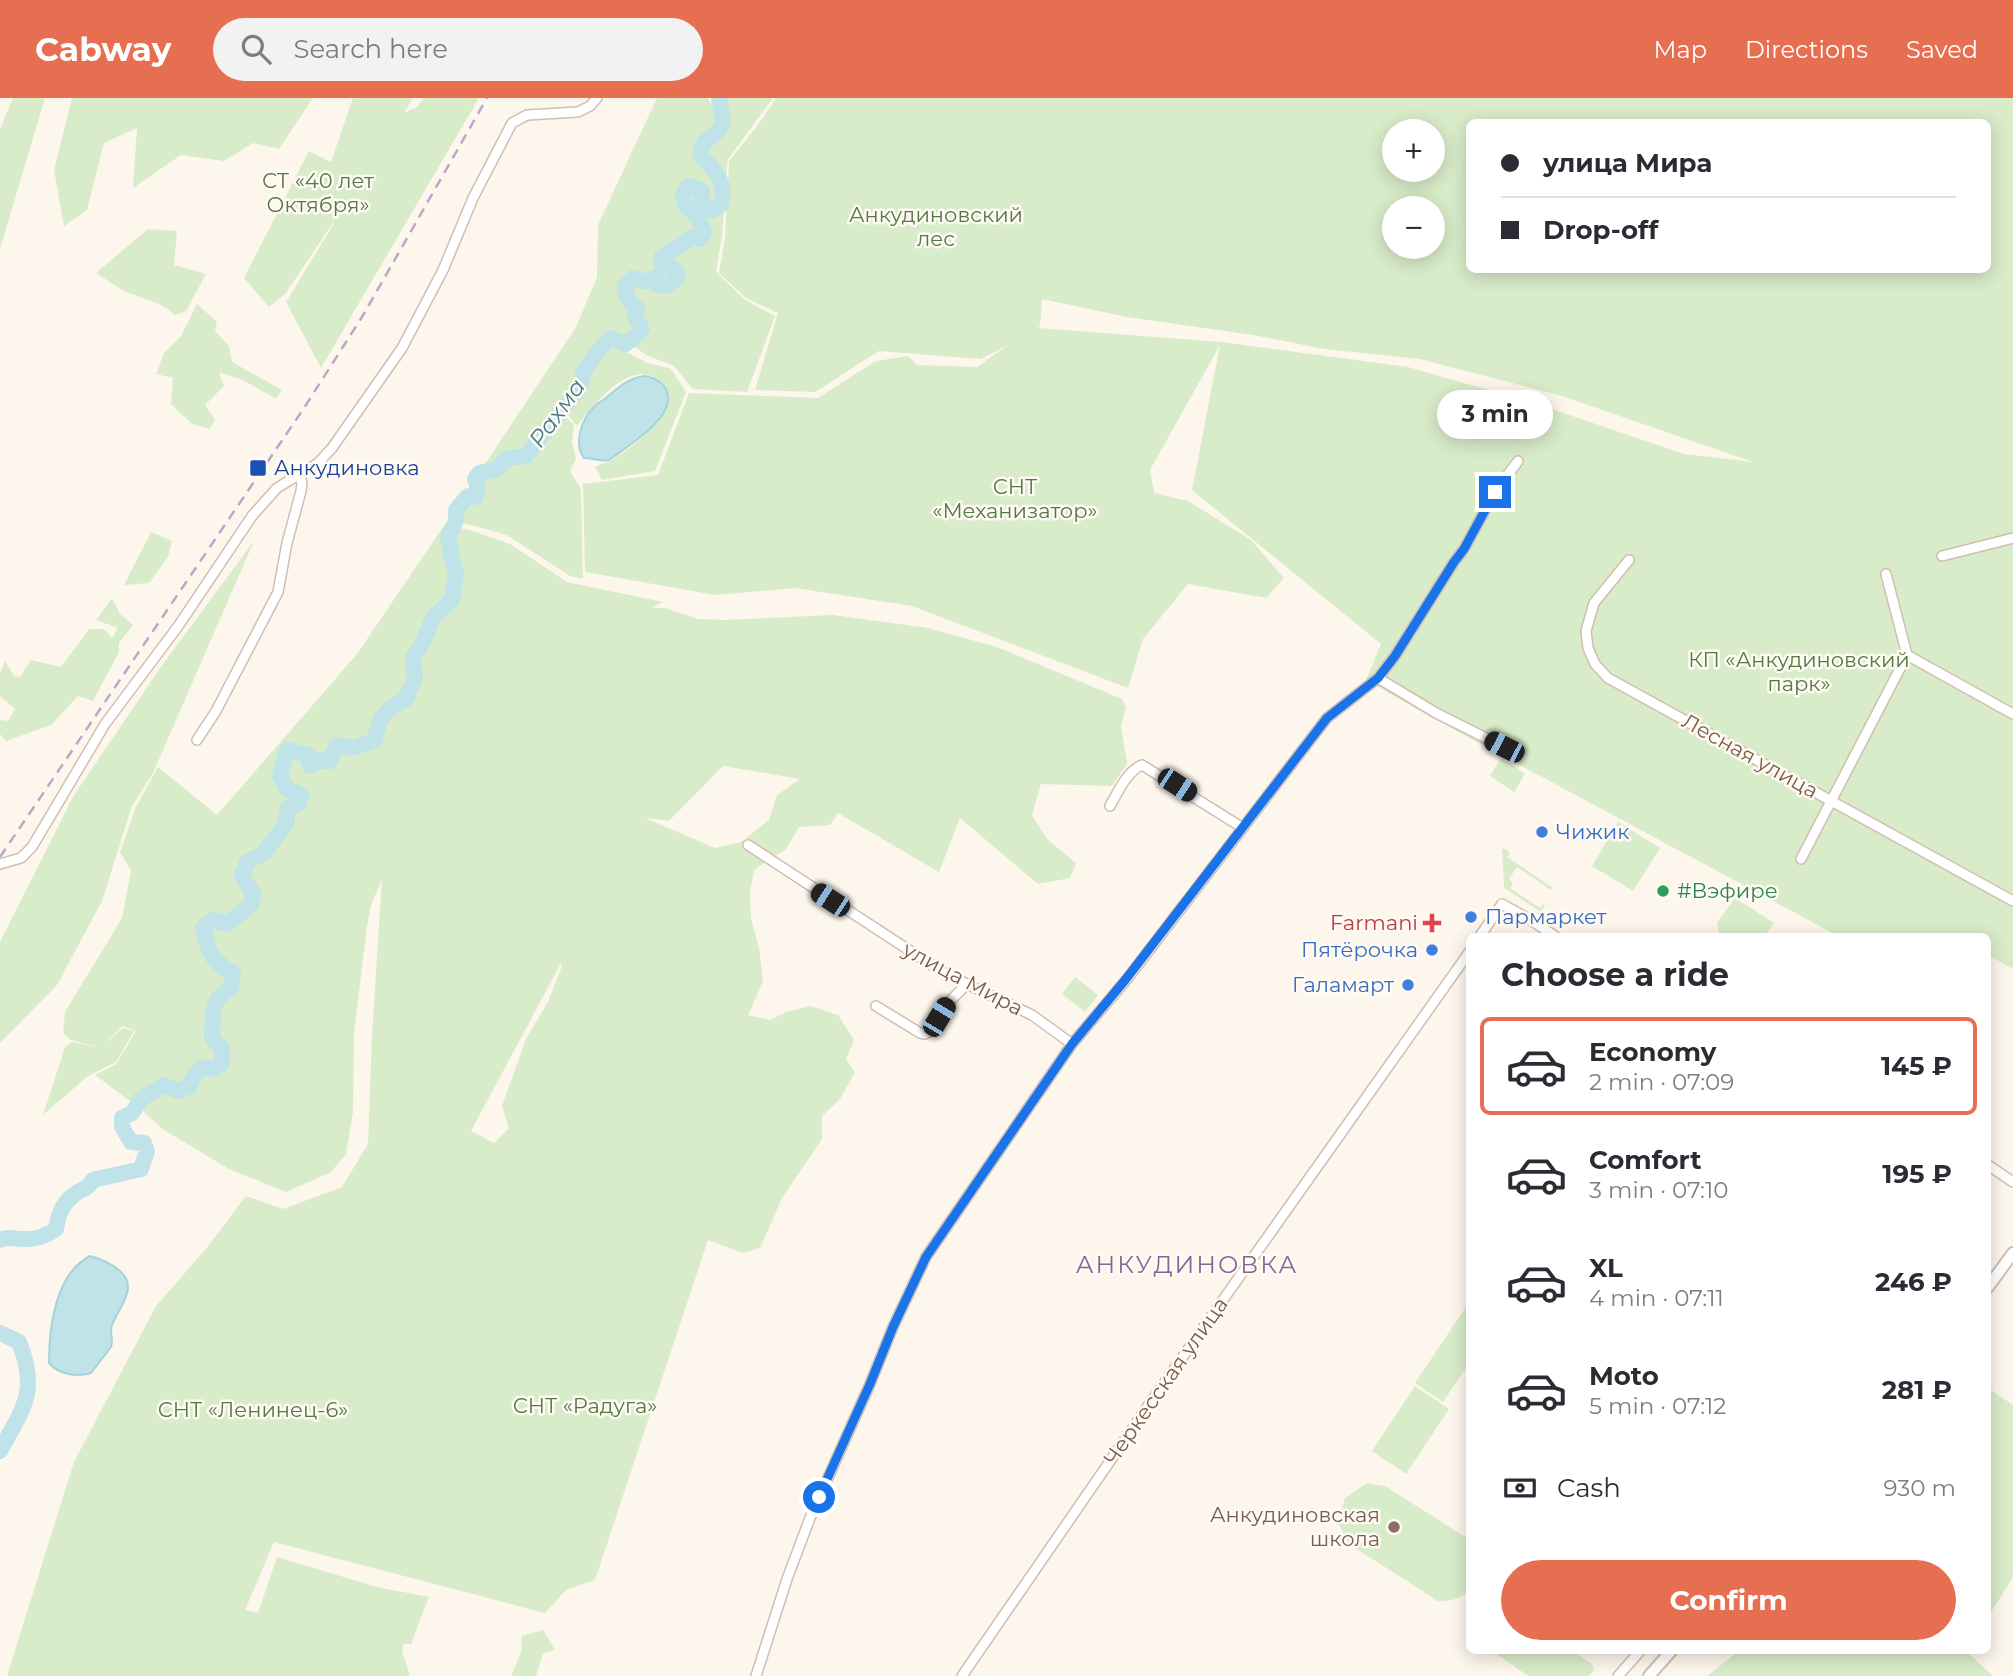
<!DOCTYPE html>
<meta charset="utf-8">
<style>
body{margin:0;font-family:Montserrat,sans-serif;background:#f2f2f3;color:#2b2b33;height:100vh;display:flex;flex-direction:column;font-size:26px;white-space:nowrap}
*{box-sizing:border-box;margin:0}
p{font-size:23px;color:#7c7c81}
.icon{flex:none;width:38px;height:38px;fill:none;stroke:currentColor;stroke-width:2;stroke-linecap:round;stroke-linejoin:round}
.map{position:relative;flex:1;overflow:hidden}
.details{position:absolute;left:1466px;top:835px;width:525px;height:721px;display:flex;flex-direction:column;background:#fff;border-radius:10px;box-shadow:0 4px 18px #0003}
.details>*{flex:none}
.hud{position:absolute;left:1466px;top:21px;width:525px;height:154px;border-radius:10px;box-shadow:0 4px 18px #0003;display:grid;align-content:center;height:154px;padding:0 35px;background:#fff}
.fabs{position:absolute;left:1382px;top:21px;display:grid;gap:14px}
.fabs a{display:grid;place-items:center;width:63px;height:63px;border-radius:50%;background:#fff;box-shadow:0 4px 18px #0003;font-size:35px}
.end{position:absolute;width:32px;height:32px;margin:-16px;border:9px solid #1a73e8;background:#fff;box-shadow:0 0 0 4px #fff}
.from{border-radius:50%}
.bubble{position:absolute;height:49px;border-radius:24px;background:#fff;box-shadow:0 4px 18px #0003;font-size:23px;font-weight:700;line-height:49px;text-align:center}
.car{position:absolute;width:21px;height:42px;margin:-21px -10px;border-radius:9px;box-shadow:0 0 5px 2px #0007;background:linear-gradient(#222 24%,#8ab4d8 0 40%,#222 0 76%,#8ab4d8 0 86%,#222 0)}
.hud b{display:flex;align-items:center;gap:24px;height:66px;font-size:26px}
.hud b+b{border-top:2px solid #e1e1e2}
.hud i{width:18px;height:18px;background:#2b2b33}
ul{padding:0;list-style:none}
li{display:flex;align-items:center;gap:21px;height:98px;margin:0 14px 10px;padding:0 21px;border:4px solid transparent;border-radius:10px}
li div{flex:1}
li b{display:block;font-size:26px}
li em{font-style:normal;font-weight:700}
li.active{border-color:#e76f51}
li>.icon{width:63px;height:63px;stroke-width:1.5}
h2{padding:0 35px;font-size:32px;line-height:84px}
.pay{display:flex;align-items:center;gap:18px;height:77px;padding:0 35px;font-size:26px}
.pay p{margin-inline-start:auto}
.button{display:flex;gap:14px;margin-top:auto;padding:14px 35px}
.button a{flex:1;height:80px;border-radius:42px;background:#e76f51;color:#fff;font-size:28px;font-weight:700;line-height:80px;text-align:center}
header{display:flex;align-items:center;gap:42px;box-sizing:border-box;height:98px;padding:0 35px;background:#e76f51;color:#fff}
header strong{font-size:33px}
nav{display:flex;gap:38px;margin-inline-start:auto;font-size:24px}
.search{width:490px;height:63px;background:#f2f2f3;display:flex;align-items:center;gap:18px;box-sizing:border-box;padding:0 24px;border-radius:38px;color:#7c7c81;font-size:26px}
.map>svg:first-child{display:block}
.green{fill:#d8ecc9;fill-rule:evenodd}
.water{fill:#bfe3e8;stroke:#a5d3da;stroke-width:2}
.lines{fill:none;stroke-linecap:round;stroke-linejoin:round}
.river{stroke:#bfe3e8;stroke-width:16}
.minor-casing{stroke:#d1beb0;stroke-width:12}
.tertiary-casing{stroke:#d1beb0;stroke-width:14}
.minor{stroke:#fff;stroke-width:9}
.tertiary{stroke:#fff;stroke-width:10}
.rail{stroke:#b9a8c9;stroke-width:2.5;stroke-dasharray:10 7;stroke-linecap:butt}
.route{stroke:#1a73e8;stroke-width:9}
.transit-dot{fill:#1a4fb4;stroke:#fffaf3;stroke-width:2.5}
.shop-dot{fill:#3f7fe0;stroke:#fffaf3;stroke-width:2.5}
.leisure-dot{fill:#2e9e5b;stroke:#fffaf3;stroke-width:2.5}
.health-dot{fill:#e0444e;stroke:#fffaf3;stroke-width:2.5}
.education-dot{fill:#8d6e63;stroke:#fffaf3;stroke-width:2.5}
.labels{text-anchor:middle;stroke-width:5;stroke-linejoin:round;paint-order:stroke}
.park-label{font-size:21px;fill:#537a41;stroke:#fffaf3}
.transit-label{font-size:21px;fill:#164399;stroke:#fffaf3;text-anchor:start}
.street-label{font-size:21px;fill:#7a5c4d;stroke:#fffaf3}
.shop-label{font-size:21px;fill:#366cbe;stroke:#fffaf3;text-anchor:start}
.leisure-label{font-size:21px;fill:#27864d;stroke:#fffaf3;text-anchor:start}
.health-label{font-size:21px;fill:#be3a42;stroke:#fffaf3;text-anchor:end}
.education-label{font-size:21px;fill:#785e54;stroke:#fffaf3;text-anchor:end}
.water-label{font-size:23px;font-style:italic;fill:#437c86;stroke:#fffaf3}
.quarter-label{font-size:24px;letter-spacing:2px;fill:#846695;stroke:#fffaf3}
</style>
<header>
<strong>Cabway</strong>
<div class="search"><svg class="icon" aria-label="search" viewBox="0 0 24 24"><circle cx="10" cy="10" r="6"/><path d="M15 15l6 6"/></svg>Search here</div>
<nav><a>Map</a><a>Directions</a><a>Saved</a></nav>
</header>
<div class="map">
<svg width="2013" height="1578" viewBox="0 0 2013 1578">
<rect width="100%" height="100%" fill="#fdf6ec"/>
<path class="green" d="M13,0H45L0,151V31Z
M72,0H313L279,51L253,45L224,63L181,57L133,90L137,30L104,45L87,112L64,128L54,72Z
M353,0H413L404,15L417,9L424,0H479L321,270L286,204L333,127L334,123L286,195L269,209L244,180L309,53L331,64Z
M657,0H708L720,20L716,32L700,42L696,59L714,75L719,99L712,106L706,102L705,90L686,84C671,112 687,105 696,123C696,124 697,134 697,135L693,134L660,157L658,167L673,178L660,183L656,176L645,180L633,177L624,184L621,193L633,212L632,220L638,232L623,242L609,237L583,271L576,288L524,354L508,356L496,368L483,369L576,229L597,179L598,127Z
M725,0H773L728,61L725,89L716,65L705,55C708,44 713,44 720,37C730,28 725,14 723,2Z
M776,0H2013V871L1988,857V838H1838L1460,635L1366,582L1381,546L1192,392L1220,247L1150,372L1154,395L1188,403L1251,442L1284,480L1266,500L1188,486L1143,541L1128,590L912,508L795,490L715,497L585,474L583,386L658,377L689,295L818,300L876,263L908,258L917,267L977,269L1008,247L981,261L879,253L815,294L755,292L778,215L746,200L719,175L725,140L729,63L758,27ZM1470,24H1988V172H1470ZM1395,33H1433V72H1395ZM1395,110H1433V149H1395ZM1042,201L1127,219L1253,237L1324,251L1420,261L1562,298L1753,364L1684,356L1537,306L1408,269L1221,244L1038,230L1040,228Z
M691,97H697L700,111L713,117L724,112L722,138L716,174L745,202L775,218L747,294L693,291L674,268L646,257L631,246L645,231L639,208L629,193L635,185L645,188L651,184L656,192L666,191L681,181V173L666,161L693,143L699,145L707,139L705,123L691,105Z
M148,131L177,133L174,167L206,176L186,213L176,217L159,206L124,193L96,175Z
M197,206L217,224L215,233L229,248L232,264L282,292L276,301L243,282L219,274L224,288L205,307L215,322L210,331L192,326L171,306L173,280L156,276L164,255L181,238Z
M611,247L625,253L647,265L670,270L686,294L655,373L602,382L595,369C599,367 605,365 610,363C625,355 668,322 669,304C670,294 665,287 657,281C628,261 592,309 577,328L568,317L596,263Z
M563,316L574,327L572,344L576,361L570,373L581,391L583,481L570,478L507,437L459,424V413L469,401H477L481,391L479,382L483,377L499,372L510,362L528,359Z
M445,426L451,427L446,438L447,458L453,475L449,500L431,519L410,559L412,579L404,599L390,608L379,620L372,641L352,648L335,645L328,660L319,659L313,663L309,655L284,649L277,680L285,694L297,698L296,704L286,709L283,725L262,753L245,762L239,779L249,795L248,805L227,823L210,819L200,830C206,854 207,863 230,876L228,889C204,905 210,915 210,942L218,950L219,963L212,968L200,967C192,976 188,985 178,990L162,985L139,998L134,1006L95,977L116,966L136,933L122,928L104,946L123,930L134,933L116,964L88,978L43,1017L65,949L72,944L100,950L71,942L63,935L65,914L122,820L131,773L120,754L135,711L158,669L217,717L357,556Z
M456,430L470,432L510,446L567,484L663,504L651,510H665L698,521L724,522L833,517L928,530L997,549L1122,601L1126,610L1121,627L1127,666L1112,688L1041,686L1032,717L1047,741L1076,765L1070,780L1038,786L960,720L939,774L838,715L830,727L799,729L786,751L754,772L750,795L751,821L759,850L763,883L748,917L770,922L789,913L811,908L838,917L854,942L846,961L855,974L840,1001L822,1018V1041L782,1100L760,1150L743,1155L708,1142L595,1482L566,1492L545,1515L274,1444L245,1512L258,1515L277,1459L377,1489L429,1499L411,1546H404L402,1553L410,1578H7L74,1364L156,1208L205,1152L246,1098L283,1111L342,1089L368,1046L372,938L382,781L371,807L367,828L354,934L353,1014L346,1056L331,1074L286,1094L229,1071L161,1030L140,1010L143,1004L165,990L177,996L191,990L196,980L204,973H212L224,968L226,949L215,938L217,903L232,894L237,874C213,860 214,856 206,830L213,825L227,829L253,808L256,794L245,777L249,766L265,758L288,727L291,712L300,708L303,695L288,688L284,679L290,655L306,659L310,671L320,664L332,666L338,650L354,653L376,645L383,621L407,604L417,581L415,560C424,548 427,532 436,521C451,501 455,507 458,478C460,460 446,452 456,430ZM723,668L800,681L777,697L769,722L741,744L715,750L645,720L669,723ZM561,865L562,868L548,904L526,941L502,1008L509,1030L494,1045L471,1033Z
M151,434L172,443L168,459L149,485L124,487Z
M254,443L153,675L132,708L102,803L57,887L0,945V844L74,697L163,566Z
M112,500L120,516L133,527L119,545V554L93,603L78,598L51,627L6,643L0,636V622L8,623L15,611L0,598V576L5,563L14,578L20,579L31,562L61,569L89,531H104L112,540L118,530L96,522Z
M1501,660L1525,676L1514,694L1490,678Z
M1618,724L1660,750L1633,793L1592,768Z
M1502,751H1506L1510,755L1507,759L1553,790L1551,792L1517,769L1509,781L1513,785L1510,790L1540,810L1543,806L1545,807L1541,814L1504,790Z
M1735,800L1774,825L1765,838H1722L1719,836L1717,825Z
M1075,879L1098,897L1085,914L1062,896Z
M1470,1203V1264L1443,1304L1415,1285Z
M1415,1288L1449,1311L1406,1376L1372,1353Z
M1988,1290L2013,1307V1479L1988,1519Z
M1367,1385L1385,1388L1467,1440L1470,1444V1492C1459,1501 1452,1503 1438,1503L1349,1446L1338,1425L1345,1400Z
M543,1532L555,1552L543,1555L536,1578H511L521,1555L522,1538Z
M1491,1552H1571L1592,1566L1594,1572L1589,1578H1528Z
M1740,1552H1967V1554L1993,1578H1707Z"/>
<path class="water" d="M645,278C654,280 664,285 667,294C677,319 625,350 609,362C600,364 593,360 584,360C573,345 582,321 594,309C597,305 603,303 607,299C619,289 630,279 645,278Z
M90,1158C101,1161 111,1165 120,1173C139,1189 119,1209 112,1227C109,1235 114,1241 111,1249L91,1275C77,1279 59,1277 49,1265C49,1230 55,1176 90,1158Z"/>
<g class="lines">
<path class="river" d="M0,1142C9,1138 14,1141 23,1141C36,1142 46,1138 56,1131C58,1117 63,1104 75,1096C85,1089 85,1093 93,1082L141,1071L147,1053L144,1045L131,1044L122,1029V1020L132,1015L141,1001L164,987L178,993L190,988L194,978L202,969L213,971L222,965V950L212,940C214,915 208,904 231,890L233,875C209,861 210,856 203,830L212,822L227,826L251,807L253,795L242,778L247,764L264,755L286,726L288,710L298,706L301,697L287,691L280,679L287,652L308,657L310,668L319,662L330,663L336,647L352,650L374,643L381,620L392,609L406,601L415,579L413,560L422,546L433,520L452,502L456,475L451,457L448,439L456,423V412L468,398L476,399L478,390L475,381L479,375L497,371L508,360L526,358L580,289L584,273L594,258L610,240L626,246L642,232L635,218L637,211L626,198L625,188L633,180L645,184L656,179L658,187L666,188L678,179L676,172L661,165L662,159L693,139L699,141L704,136L699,120L685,106L683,96L688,88L702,93V107L712,112L721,107C727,85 716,72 700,57L704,44C728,29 723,26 719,0
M0,1235L19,1244C39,1294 23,1310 0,1353"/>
<g class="minor-casing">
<path id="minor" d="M1942,458L2013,440
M1629,462L1594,505L1586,533L1588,550L1595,566L1608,580L2013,803
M1907,557L2013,616
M1378,580L1436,615L1504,649
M197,642L216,613L278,494L287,445L301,393L302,385L299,376
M1110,708C1118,694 1127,673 1142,667L1243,730
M748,747L944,875L1032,917L1072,946
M1801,761L1907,557L1886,476
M0,766L21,760L32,749L105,626L179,527L252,418L277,390L318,365L332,350L402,250L443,172L473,100L512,25L527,17L578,14L590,8L597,0
M1480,838L1502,806L1529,821L1555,838
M876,908L920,935L925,936L931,932L947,906L967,886
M1988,1067L2013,1084
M756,1578L787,1481L810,1420L870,1286L893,1229L926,1159L1072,946L1127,881L1327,620L1378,580L1395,558L1454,464L1464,451L1495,394L1518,363
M962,1578L1150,1305L1470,853
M1618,1578L1641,1552"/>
</g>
<g class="tertiary-casing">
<path id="tertiary" d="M1988,1189L2013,1155
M1649,1578L1672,1552"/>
</g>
<use href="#minor" class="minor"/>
<use href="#tertiary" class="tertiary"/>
<path class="rail" d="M0,759L304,310L362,219L487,0"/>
</g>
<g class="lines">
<path class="route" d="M819,1399L870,1286L893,1229L926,1159L1072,946L1126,881L1327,620L1378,580L1395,558L1454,464L1464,451L1495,394"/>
</g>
<rect class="transit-dot" x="249" y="361" width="18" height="18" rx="3.5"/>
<g class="shop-dot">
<circle cx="1542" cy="734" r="7"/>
<circle cx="1471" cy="819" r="7"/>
<circle cx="1432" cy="852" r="7"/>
<circle cx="1408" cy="887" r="7"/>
</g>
<circle class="leisure-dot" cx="1663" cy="793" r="7"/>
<path class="health-dot" d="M1428.5 814.5h7v7h7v7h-7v7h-7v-7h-7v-7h7z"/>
<circle class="education-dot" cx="1394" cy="1429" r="7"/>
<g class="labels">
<g class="park-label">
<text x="318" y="90">СТ «40 лет<tspan x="318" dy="24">Октября»</tspan></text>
<text x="936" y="124">Анкудиновский<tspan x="936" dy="24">лес</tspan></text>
<text x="1015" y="396">СНТ<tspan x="1015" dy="24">«Механизатор»</tspan></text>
<text x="1799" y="569">КП «Анкудиновский<tspan x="1799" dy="24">парк»</tspan></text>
<text x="585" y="1315">СНТ «Радуга»</text>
<text x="253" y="1319">СНТ «Ленинец-6»</text>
</g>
<g class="transit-label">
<text x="274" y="377">Анкудиновка</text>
</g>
<g class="street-label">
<text transform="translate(1750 658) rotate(29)" y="7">Лесная улица</text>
<text transform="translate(963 881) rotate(28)" y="7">улица Мира</text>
<text transform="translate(1166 1283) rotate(-55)" y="7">Черкесская улица</text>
</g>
<g class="shop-label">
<text x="1556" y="741">Чижик</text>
<text x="1485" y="826">Пармаркет</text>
<text x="1418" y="859" text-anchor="end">Пятёрочка</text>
<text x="1394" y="894" text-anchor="end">Галамарт</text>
</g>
<g class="leisure-label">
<text x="1677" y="800">#Вэфире</text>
</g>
<g class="health-label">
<text x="1418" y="832">Farmani</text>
</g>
<g class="education-label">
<text x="1380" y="1424">Анкудиновская<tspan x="1380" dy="24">школа</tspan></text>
</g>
<g class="water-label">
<text transform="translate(557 315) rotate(-54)" y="8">Рахма</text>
</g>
<g class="quarter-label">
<text x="1187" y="1175">АНКУДИНОВКА</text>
</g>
</g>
</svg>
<div class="fabs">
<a>+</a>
<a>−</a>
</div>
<i class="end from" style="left:819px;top:1399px"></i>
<i class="end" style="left:1495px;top:394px"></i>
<div class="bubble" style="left:1437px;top:292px;width:116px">3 min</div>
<i class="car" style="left:1504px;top:649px;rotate:297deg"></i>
<i class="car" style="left:1177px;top:687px;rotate:123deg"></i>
<i class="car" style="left:830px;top:802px;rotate:303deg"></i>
<i class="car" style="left:939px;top:919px;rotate:31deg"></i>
<div class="hud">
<b><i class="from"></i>улица Мира</b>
<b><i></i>Drop-off</b>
</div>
<section class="details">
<h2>Choose a ride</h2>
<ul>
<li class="active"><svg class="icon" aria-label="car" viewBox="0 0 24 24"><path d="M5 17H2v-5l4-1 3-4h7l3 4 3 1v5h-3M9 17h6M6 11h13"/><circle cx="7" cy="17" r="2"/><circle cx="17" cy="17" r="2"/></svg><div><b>Economy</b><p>2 min · 07:09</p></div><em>145 ₽</em></li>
<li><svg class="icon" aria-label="car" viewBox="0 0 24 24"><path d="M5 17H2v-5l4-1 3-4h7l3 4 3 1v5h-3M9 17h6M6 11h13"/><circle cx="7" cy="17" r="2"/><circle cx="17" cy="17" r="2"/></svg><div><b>Comfort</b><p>3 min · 07:10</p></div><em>195 ₽</em></li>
<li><svg class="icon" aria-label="car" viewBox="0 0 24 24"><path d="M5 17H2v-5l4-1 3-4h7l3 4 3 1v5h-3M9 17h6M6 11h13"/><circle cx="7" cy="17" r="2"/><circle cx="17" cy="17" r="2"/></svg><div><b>XL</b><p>4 min · 07:11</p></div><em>246 ₽</em></li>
<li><svg class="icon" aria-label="car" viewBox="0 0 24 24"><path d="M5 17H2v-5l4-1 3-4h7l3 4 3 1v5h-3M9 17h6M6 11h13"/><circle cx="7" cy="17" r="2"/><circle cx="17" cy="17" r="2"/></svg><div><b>Moto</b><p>5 min · 07:12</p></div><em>281 ₽</em></li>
</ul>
<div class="pay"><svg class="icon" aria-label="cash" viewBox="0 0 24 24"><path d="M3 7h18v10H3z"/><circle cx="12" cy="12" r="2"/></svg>Cash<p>930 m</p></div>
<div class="button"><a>Confirm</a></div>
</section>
</div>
